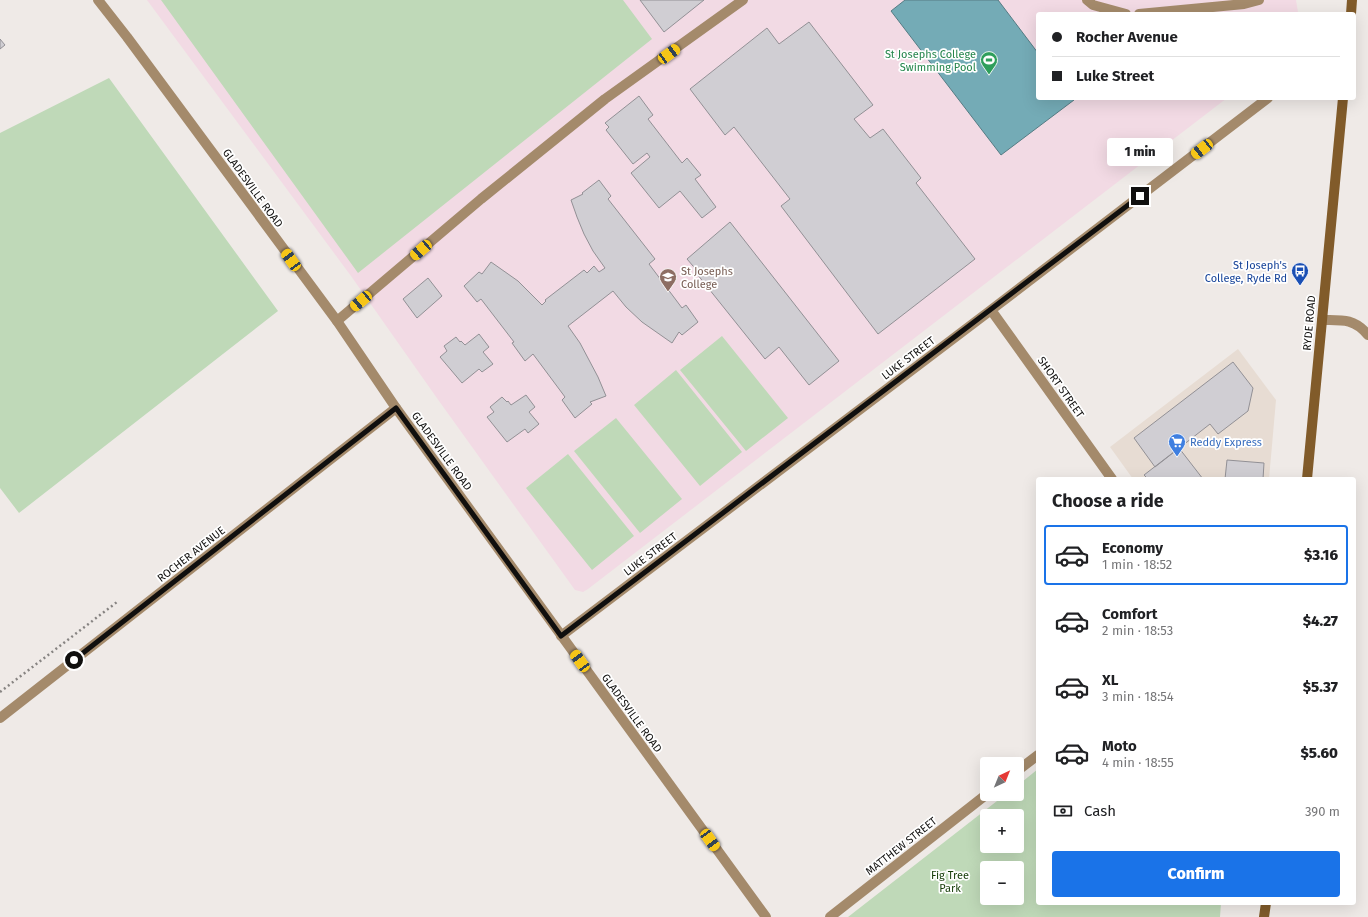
<!DOCTYPE html>
<meta charset="utf-8">
<style>
body{margin:0;font-family:"Fira Sans",sans-serif;background:#f2f2f2;color:#202124;height:100vh;display:flex;flex-direction:column;font-size:15px;white-space:nowrap}
*{box-sizing:border-box;margin:0}
p{font-size:13px;color:#757577}
.icon{flex:none;width:22px;height:22px;fill:none;stroke:currentColor;stroke-width:2;stroke-linecap:round;stroke-linejoin:round}
.map{position:relative;flex:1;overflow:hidden}
.details{position:absolute;left:1036px;top:477px;width:320px;height:428px;display:flex;flex-direction:column;background:#fff;border-radius:4px;box-shadow:0 4px 16px #0002}
.details>*{flex:none}
.banner{position:absolute;left:1036px;top:12px;width:320px;height:88px;border-radius:4px;box-shadow:0 4px 16px #0002;display:grid;align-content:center;height:88px;padding:0 16px;background:#fff}
.needle{width:26px;rotate:43deg}
.buttons{position:absolute;left:980px;top:757px;display:grid;gap:8px}
.buttons a{display:grid;place-items:center;width:44px;height:44px;border-radius:4px;background:#fff;box-shadow:0 4px 16px #0002;font-size:20px}
.end{position:absolute;width:18px;height:18px;margin:-9px;border:5px solid #100f0e;background:#fff;box-shadow:0 0 0 2px #fff}
.from{border-radius:50%}
.bubble{position:absolute;height:28px;border-radius:4px;background:#fff;box-shadow:0 4px 16px #0002;font-size:13px;font-weight:800;line-height:28px;text-align:center}
.car{position:absolute;width:12px;height:24px;margin:-12px -6px;border-radius:5px;box-shadow:0 0 3px 1px #0007;background:linear-gradient(#f5c518 24%,#345 0 40%,#f5c518 0 76%,#345 0 86%,#f5c518 0)}
.banner b{display:flex;align-items:center;gap:14px;height:38px;font-size:15px}
.banner b+b{border-top:1px solid #e0e0e0}
.banner i{width:10px;height:10px;background:#202124}
ul{padding:0;list-style:none}
li{display:flex;align-items:center;gap:12px;height:60px;margin:0 8px 6px;padding:0 8px;border:2px solid transparent;border-radius:4px}
li div{flex:1}
li b{display:block;font-size:15px}
li em{font-style:normal;font-weight:800}
li.active{border-color:#1a73e8}
li>.icon{width:36px;height:36px;stroke-width:1.5}
h2{padding:0 16px;font-size:18px;line-height:48px}
.pay{display:flex;align-items:center;gap:10px;height:44px;padding:0 16px;font-size:15px}
.pay p{margin-inline-start:auto}
.button{display:flex;gap:8px;margin-top:auto;padding:8px 16px}
.button a{flex:1;height:46px;border-radius:4px;background:#1a73e8;color:#fff;font-size:16px;font-weight:800;line-height:46px;text-align:center}
.map>svg:first-child{display:block}
.built{fill:#e7dcd3}
.education{fill:#f2dae4}
.green{fill:#bfd9b8;fill-rule:evenodd}
.water{fill:#74abb6;stroke:#567c84}
.building{fill:#d0ced3;stroke:#929095}
.lines{fill:none;stroke-linecap:round;stroke-linejoin:round}
.path{stroke:#878482;stroke-width:2.5;stroke-dasharray:2 3;stroke-linecap:butt}
.service{stroke:#a48a6b;stroke-width:10}
.minor{stroke:#a48a6b;stroke-width:10}
.tertiary{stroke:#a48a6b;stroke-width:10}
.secondary{stroke:#815b2a;stroke-width:10}
.route{stroke:#100f0e;stroke-width:5}
.labels{text-anchor:middle;stroke-width:3.5;stroke-linejoin:round;paint-order:stroke}
.leisure-label{font-size:11px;fill:#27864d;stroke:#fff;text-anchor:end}
.street-label{font-size:11px;fill:#100f0e;stroke:#fff}
.transit-label{font-size:11px;fill:#164399;stroke:#fff;text-anchor:end}
.education-label{font-size:11px;fill:#785e54;stroke:#fff;text-anchor:start}
.shop-label{font-size:11px;fill:#366cbe;stroke:#fff;text-anchor:start}
.park-label{font-size:11px;fill:#153c07;stroke:#fff}
</style>
<div class="map">
<svg width="1368" height="917" viewBox="0 0 1368 917">
<rect width="100%" height="100%" fill="#efeae7"/>
<path class="built" d="M1238,349L1276,400L1269,479H1133L1110,447Z"/>
<path class="education" d="M147,0H1296L1298,12L1297,14H1038V98H1227L588,589L583,592L575,590L439,401L351,276Z"/>
<path class="green" d="M161,0H623L652,39L358,273Z
M109,78L278,311L19,513L0,488V133Z
M722,336L788,418L746,451L680,370Z
M676,370L742,452L700,486L634,405Z
M616,418L682,499L640,533L574,451Z
M568,454L634,536L592,570L526,488Z
M1038,769V903H1221L1220,917H848L1006,794H1017V786ZM987,816H1017V846H987ZM987,868H1017V898H987Z"/>
<path class="water" d="M905,0H998L1038,53V98H1072L1074,100L1001,155L891,11Z"/>
<path class="building" d="M640,0H704L664,32Z
M809,22L873,105L854,119L870,138L883,129L921,178L916,183L975,259L878,334L781,206L790,199L734,127L725,135L690,89L767,28L779,44Z
M0,39L5,45L0,49Z
M639,96L653,115L648,119L682,163L687,158L701,175L695,179L716,207L702,218L680,191L659,208L631,173L650,157L647,153L633,164L606,130L609,127L605,123Z
M599,180L611,196L608,199L655,259L649,264L682,308L686,305L698,322L682,335L679,332L672,343L642,322L626,307L613,291L568,326L580,343L598,377L606,396L590,402L592,404L575,418L562,400L565,397L533,354L525,361L512,343L514,342L481,299L477,302L464,286L479,272L482,274L491,262L518,281L542,305L546,301L545,300L584,270L587,273L594,266L599,272L605,268L593,251L584,234L577,217L571,200L583,194L582,193Z
M730,222L839,361L809,385L779,347L765,359L697,274L699,273L687,259Z
M428,278L442,296L417,318L403,299Z
M479,334L489,347L483,352L493,364L482,372L479,369L462,383L440,357L447,351L444,346L456,337L460,342L461,341L465,345Z
M1233,362L1253,388L1248,411L1218,434L1210,424L1155,467L1134,438Z
M526,395L535,407L529,412L539,424L528,433L525,429L507,442L487,417L494,412L490,407L502,397L507,402L508,401L511,405Z
M1179,448L1203,479H1148L1144,475Z
M1227,460L1264,463L1263,479H1225Z"/>
<g class="lines">
<path class="path" d="M0,692L117,602"/>
<path class="service" d="M1087,0L1093,5L1126,14
M1139,14L1244,4L1259,0
M337,321L481,199L605,99L743,0"/>
<path class="minor" d="M991,310L1112,479
M1322,320C1341,320 1354,318 1368,335
M561,636L991,310L1268,98
M0,718L396,408
M1017,771L1038,755
M830,917L987,794"/>
<path class="tertiary" d="M98,0L127,37L337,321L396,408L766,917"/>
<path class="secondary" d="M1351,14L1352,0
M1307,479L1343,98
M1264,917L1266,903"/>
</g>
<g class="lines">
<path class="route" d="M74,660L396,408L561,636L1140,196"/>
</g>
<defs>
<g id="stadium-pin" transform="scale(0.9)"><path d="M0 17L-7.5 6A9.5 9.5 0 1 1 7.5 6Z" fill="#2e9e5b" stroke="#fff"/><path d="M0-5a6.5 5 0 1 0 0 10a6.5 5 0 1 0 0-10ZM-3.5-1.8h7v3.6h-7Z" fill="#fff"/></g>
<g id="bus-pin" transform="scale(0.9)"><path d="M0 17L-7.5 6A9.5 9.5 0 1 1 7.5 6Z" fill="#1a4fb4" stroke="#fff"/><path d="M-5-6H5V4H4V6H2V4H-2V6H-4V4H-5ZM-3.5-4V0h7V-4ZM-3.5 1.2v1.5H-2V1.2ZM2 1.2v1.5H3.5V1.2Z" fill="#fff"/></g>
<g id="school-pin" transform="scale(0.9)"><path d="M0 17L-7.5 6A9.5 9.5 0 1 1 7.5 6Z" fill="#8d6e63" stroke="#fff"/><path d="M0-5L7-2L0 1L-7-2ZM-4 1L0 2.5L4 1V4Q0 6-4 4Z" fill="#fff"/></g>
<g id="supermarket-pin" transform="scale(0.9)"><path d="M0 17L-7.5 6A9.5 9.5 0 1 1 7.5 6Z" fill="#3f7fe0" stroke="#fff"/><path d="M-6-5.5h2.5l.6 2H6L4.5 2H-2.5L-4.4-4H-6ZM-1.5 3.2a1.3 1.3 0 1 0 .1 0ZM3 3.2a1.3 1.3 0 1 0 .1 0Z" fill="#fff"/></g>
</defs>
<g fill-rule="evenodd">
<use href="#stadium-pin" x="989" y="60"/>
<use href="#bus-pin" x="1300" y="271"/>
<use href="#school-pin" x="668" y="277"/>
<use href="#supermarket-pin" x="1177" y="442"/>
</g>
<g class="labels">
<g class="leisure-label">
<text x="976" y="58">St Josephs College<tspan x="976" dy="13">Swimming Pool</tspan></text>
</g>
<g class="street-label">
<text transform="translate(253 188) rotate(54)" y="4">GLADESVILLE ROAD</text>
<text transform="translate(1309 323) rotate(-85)" y="4">RYDE ROAD</text>
<text transform="translate(908 358) rotate(-37)" y="4">LUKE STREET</text>
<text transform="translate(1061 387) rotate(55)" y="4">SHORT STREET</text>
<text transform="translate(442 451) rotate(54)" y="4">GLADESVILLE ROAD</text>
<text transform="translate(191 554) rotate(-38)" y="4">ROCHER AVENUE</text>
<text transform="translate(650 554) rotate(-37)" y="4">LUKE STREET</text>
<text transform="translate(632 713) rotate(54)" y="4">GLADESVILLE ROAD</text>
<text transform="translate(901 846) rotate(-38)" y="4">MATTHEW STREET</text>
</g>
<g class="transit-label">
<text x="1287" y="269">St Joseph's<tspan x="1287" dy="13">College, Ryde Rd</tspan></text>
</g>
<g class="education-label">
<text x="681" y="275">St Josephs<tspan x="681" dy="13">College</tspan></text>
</g>
<g class="shop-label">
<text x="1190" y="446">Reddy Express</text>
</g>
<g class="park-label">
<text x="950" y="879">Fig Tree<tspan x="950" dy="13">Park</tspan></text>
</g>
</g>
</svg>
<div class="buttons">
<a><svg class="needle" viewBox="-14 -14 28 28"><path d="M0-13l5 13h-10z" fill="#e53935"/><path d="M0 13l5-13h-10z" fill="#757577"/></svg></a>
<a>+</a>
<a>−</a>
</div>
<i class="end from" style="left:74px;top:660px"></i>
<i class="end" style="left:1140px;top:196px"></i>
<div class="bubble" style="left:1107px;top:138px;width:66px">1 min</div>
<i class="car" style="left:669px;top:54px;rotate:54deg"></i>
<i class="car" style="left:1202px;top:149px;rotate:232deg"></i>
<i class="car" style="left:421px;top:250px;rotate:229deg"></i>
<i class="car" style="left:291px;top:260px;rotate:324deg"></i>
<i class="car" style="left:361px;top:301px;rotate:230deg"></i>
<i class="car" style="left:580px;top:661px;rotate:324deg"></i>
<i class="car" style="left:710px;top:840px;rotate:144deg"></i>
<div class="banner">
<b><i class="from"></i>Rocher Avenue</b>
<b><i></i>Luke Street</b>
</div>
<section class="details">
<h2>Choose a ride</h2>
<ul>
<li class="active"><svg class="icon" aria-label="car" viewBox="0 0 24 24"><path d="M5 17H2v-5l4-1 3-4h7l3 4 3 1v5h-3M9 17h6M6 11h13"/><circle cx="7" cy="17" r="2"/><circle cx="17" cy="17" r="2"/></svg><div><b>Economy</b><p>1 min · 18:52</p></div><em>$3.16</em></li>
<li><svg class="icon" aria-label="car" viewBox="0 0 24 24"><path d="M5 17H2v-5l4-1 3-4h7l3 4 3 1v5h-3M9 17h6M6 11h13"/><circle cx="7" cy="17" r="2"/><circle cx="17" cy="17" r="2"/></svg><div><b>Comfort</b><p>2 min · 18:53</p></div><em>$4.27</em></li>
<li><svg class="icon" aria-label="car" viewBox="0 0 24 24"><path d="M5 17H2v-5l4-1 3-4h7l3 4 3 1v5h-3M9 17h6M6 11h13"/><circle cx="7" cy="17" r="2"/><circle cx="17" cy="17" r="2"/></svg><div><b>XL</b><p>3 min · 18:54</p></div><em>$5.37</em></li>
<li><svg class="icon" aria-label="car" viewBox="0 0 24 24"><path d="M5 17H2v-5l4-1 3-4h7l3 4 3 1v5h-3M9 17h6M6 11h13"/><circle cx="7" cy="17" r="2"/><circle cx="17" cy="17" r="2"/></svg><div><b>Moto</b><p>4 min · 18:55</p></div><em>$5.60</em></li>
</ul>
<div class="pay"><svg class="icon" aria-label="cash" viewBox="0 0 24 24"><path d="M3 7h18v10H3z"/><circle cx="12" cy="12" r="2"/></svg>Cash<p>390 m</p></div>
<div class="button"><a>Confirm</a></div>
</section>
</div>
